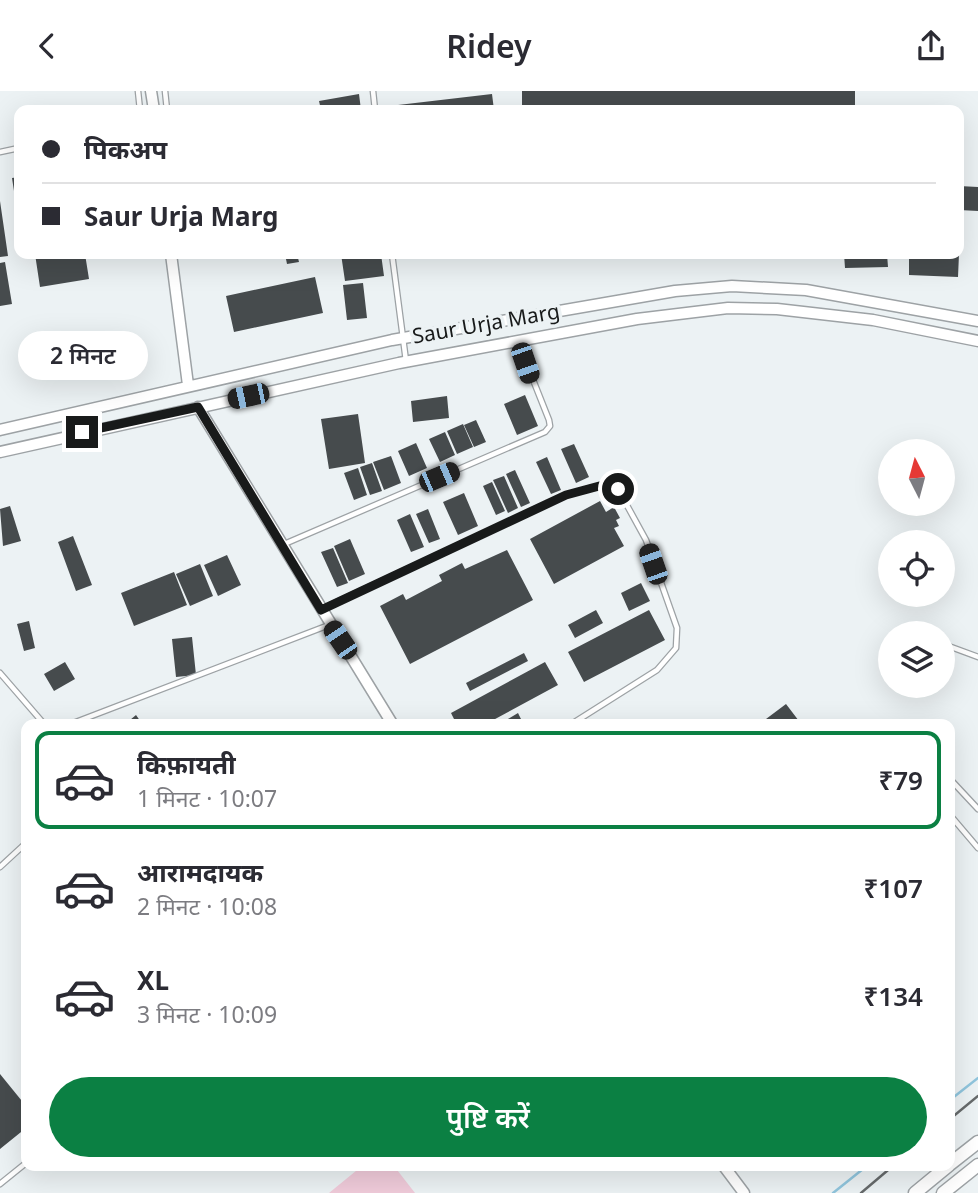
<!DOCTYPE html>
<html lang="hi">
<meta charset="utf-8">
<style>
body{margin:0;font-family:"Noto Sans","Noto Sans Devanagari",sans-serif;background:#f7f7f7;color:#2b2b33;height:100vh;display:flex;flex-direction:column;font-size:26px;white-space:nowrap}
*{box-sizing:border-box;margin:0}
p{font-size:23px;color:#7c7c81}
.icon{flex:none;width:38px;height:38px;fill:none;stroke:currentColor;stroke-width:2;stroke-linecap:round;stroke-linejoin:round}
.map{position:relative;flex:1;overflow:hidden}
.details{position:absolute;left:21px;top:628px;width:934px;height:452px;display:flex;flex-direction:column;background:#fff;border-radius:14px;box-shadow:0 7px 28px #0002}
.details>*{flex:none}
.banner{position:absolute;left:14px;top:14px;width:950px;height:154px;border-radius:14px;box-shadow:0 7px 28px #0002;display:grid;align-content:center;height:154px;padding:0 28px;background:#fff}
.needle{width:46px;rotate:354deg}
.controls{position:absolute;left:878px;top:348px;display:grid;gap:14px}
.controls a{display:grid;place-items:center;width:77px;height:77px;border-radius:50%;background:#fff;box-shadow:0 7px 28px #0002;font-size:35px}
.end{position:absolute;width:32px;height:32px;margin:-16px;border:9px solid #181a1a;background:#fff;box-shadow:0 0 0 4px #fff}
.from{border-radius:50%}
.bubble{position:absolute;height:49px;border-radius:24px;background:#fff;box-shadow:0 7px 28px #0002;font-size:23px;font-weight:600;line-height:49px;text-align:center}
.car{position:absolute;width:21px;height:42px;margin:-21px -10px;border-radius:9px;box-shadow:0 0 5px 2px #0007;background:linear-gradient(#222 24%,#8ab4d8 0 40%,#222 0 76%,#8ab4d8 0 86%,#222 0)}
.banner b{display:flex;align-items:center;gap:24px;height:66px;font-size:26px}
.banner b+b{border-top:2px solid #e1e1e2}
.banner i{width:18px;height:18px;background:#2b2b33}
ul{padding:12px 0 0;list-style:none}
li{display:flex;align-items:center;gap:21px;height:98px;margin:0 14px 10px;padding:0 14px;border:4px solid transparent;border-radius:14px}
li div{flex:1}
li b{display:block;font-size:26px}
li em{font-style:normal;font-weight:600}
li.on{border-color:#0b8043}
li>.icon{width:63px;height:63px;stroke-width:1.5}
.cta{display:flex;gap:14px;margin-top:auto;padding:14px 28px}
.cta a{flex:1;height:80px;border-radius:42px;background:#0b8043;color:#fff;font-size:28px;font-weight:600;line-height:80px;text-align:center}
header{display:flex;justify-content:space-between;align-items:center;height:91px;padding:0 28px;background:#fff;font-size:32px;font-weight:600}
.map>svg:first-child{display:block}
.green{fill:#f0cbda}
.lines{fill:none;stroke-linecap:round;stroke-linejoin:round}
.stream{stroke:#90c5dd;stroke-width:2.5}
.building{fill:#464b4d}
.service-casing{stroke:#9da2a5;stroke-width:7}
.tertiary-casing{stroke:#9da2a5;stroke-width:13}
.secondary-casing{stroke:#9da2a5;stroke-width:15}
.service{stroke:#fff;stroke-width:4.5}
.tertiary{stroke:#fff;stroke-width:10}
.secondary{stroke:#fff;stroke-width:12}
.rail{stroke:#666a6b;stroke-width:2.5}
.route{stroke:#181a1a;stroke-width:9}
.labels{text-anchor:middle;stroke-width:7;stroke-linejoin:round;paint-order:stroke}
.street-label{font-size:21px;fill:#181a1a;stroke:#ecf2f4}
</style>
<header><svg class="icon" aria-label="back" viewBox="0 0 24 24"><path d="M15 5l-7 7 7 7"/></svg>Ridey<svg class="icon" aria-label="share" viewBox="0 0 24 24"><path d="M12 15V3M7 8l5-5 5 5M5 13v7h14v-7"/></svg></header>
<div class="map">
<svg width="978" height="1102" viewBox="0 0 978 1102">
<rect width="100%" height="100%" fill="#ecf2f4"/>
<path class="green" d="M362,1075H394L415,1102H329Z"/>
<g class="lines">
<path class="stream" d="M950,1009L978,987
M833,1102L868,1074"/>
</g>
<path class="building" d="M522,0H855V19H522Z
M359,3L361,19H321L319,10Z
M492,3L494,19H399L398,14Z
M19,86V112L16,113L12,87Z
M959,95L978,96V120L959,119Z
M0,110L8,165L0,166Z
M35,163H85L89,188L40,196Z
M285,163H297L299,171L287,173Z
M341,163H381L384,185L345,190Z
M844,163H887L888,176L845,177Z
M909,163H959L958,186L909,184Z
M5,171L12,213L0,215V172Z
M315,186L323,222L234,241L226,205Z
M363,192L367,227L347,229L343,194Z
M104,240L106,259L77,262L74,243Z
M86,275L87,287L65,289L64,277Z
M525,304L538,335L517,344L504,313Z
M447,305L449,327L413,331L411,310Z
M358,323L365,372L329,378L321,328Z
M476,329L486,351L474,356L464,334Z
M463,333L473,356L457,363L447,340Z
M445,341L455,364L440,371L429,348Z
M416,352L427,377L409,385L398,360Z
M574,353L589,386L576,392L561,358Z
M391,365L401,392L384,399L373,371Z
M547,366L561,399L551,403L536,371Z
M372,372L382,400L370,404L360,376Z
M358,377L367,404L354,409L344,382Z
M515,379L530,412L521,416L506,383Z
M504,385L518,417L508,422L493,389Z
M492,391L505,420L496,424L483,395Z
M464,402L478,435L458,444L443,411Z
M600,410L606,421L614,416L620,427L616,429L619,435L614,437L624,455L554,493L530,448Z
M10,415L21,450L3,455L0,418Z
M428,418L440,448L429,452L416,423Z
M410,423L424,456L411,461L397,429Z
M73,445L92,494L76,500L58,451Z
M350,448L365,483L349,490L334,455Z
M333,457L348,492L337,496L321,461Z
M507,459L533,509L410,573L380,515L403,503L406,509L442,490L439,484L462,472L465,478Z
M227,464L241,494L218,505L204,474Z
M200,473L213,505L190,515L176,483Z
M174,481L187,514L134,535L121,502Z
M641,492L650,510L629,520L621,502Z
M596,519L603,532L575,547L568,534Z
M649,519L665,549L584,591L568,561Z
M29,530L35,557L24,560L17,533Z
M192,546L196,584L176,586L172,548Z
M524,562L528,570L470,600L466,592Z
M65,571L75,588L54,600L44,583Z
M545,571L558,594L484,634H457L451,622Z
M786,613L802,634H758Z
M518,622L524,634H498Z
M136,624L143,634H124Z
M0,983L26,1015V1037L0,1058Z"/>
<g class="lines">
<g class="service-casing">
<path id="service" d="M138,0L140,19
M165,0L167,19
M373,0L375,19
M0,61L19,57
M392,163L406,270
M282,454L545,341L550,335L549,329L518,251
M324,517L566,404L603,394L618,398L646,449L677,537L676,557L657,579L570,634
M908,540L915,542
M943,553L978,566
M0,582L45,634
M68,634L329,534
M950,688L978,718
M950,724L978,757
M0,776L26,752
M0,1093L26,1072"/>
</g>
<g class="tertiary-casing">
<path id="tertiary" d="M151,0L154,19
M171,163L188,294
M198,316L393,634
M0,339L392,249L675,200L732,195L806,199L978,230
M0,361L399,272L637,228L728,217L777,218L873,229L978,250
M723,1074L744,1102"/>
</g>
<g class="secondary-casing">
<path id="secondary" d="M950,1073L978,1051
M915,1102L949,1074
M943,1102L978,1074"/>
</g>
<use href="#service" class="service"/>
<use href="#tertiary" class="tertiary"/>
<use href="#secondary" class="secondary"/>
<path class="rail" d="M950,1028L978,1005
M861,1102L894,1074"/>
</g>
<g class="lines">
<path class="route" d="M82,341L198,316L321,519L566,404L603,394L618,398"/>
</g>
<g class="labels">
<g class="street-label">
<text transform="translate(486 233) rotate(-10)" y="7">Saur Urja Marg</text>
</g>
</g>
</svg>
<div class="controls">
<a><svg class="needle" viewBox="-14 -14 28 28"><path d="M0-13l5 13h-10z" fill="#e53935"/><path d="M0 13l5-13h-10z" fill="#7c7c81"/></svg></a>
<a><svg class="icon" aria-label="locate" viewBox="0 0 24 24"><circle cx="12" cy="12" r="6"/><path d="M12 2v4M12 18v4M2 12h4M18 12h4"/></svg></a>
<a><svg class="icon" aria-label="layers" viewBox="0 0 24 24"><path d="M12 4l9 5-9 5-9-5zM3 14l9 5 9-5"/></svg></a>
</div>
<i class="end from" style="left:618px;top:398px"></i>
<i class="end" style="left:82px;top:341px"></i>
<div class="bubble" style="left:18px;top:240px;width:130px">2 मिनट</div>
<i class="car" style="left:525px;top:272px;rotate:161deg"></i>
<i class="car" style="left:248px;top:305px;rotate:258deg"></i>
<i class="car" style="left:439px;top:386px;rotate:67deg"></i>
<i class="car" style="left:653px;top:473px;rotate:341deg"></i>
<i class="car" style="left:340px;top:549px;rotate:326deg"></i>
<div class="banner">
<b><i class="from"></i>पिकअप</b>
<b><i></i>Saur Urja Marg</b>
</div>
<section class="details">
<ul>
<li class="on"><svg class="icon" aria-label="car" viewBox="0 0 24 24"><path d="M5 17H2v-5l4-1 3-4h7l3 4 3 1v5h-3M9 17h6M6 11h13"/><circle cx="7" cy="17" r="2"/><circle cx="17" cy="17" r="2"/></svg><div><b>किफ़ायती</b><p>1 मिनट · 10:07</p></div><em>₹79</em></li>
<li><svg class="icon" aria-label="car" viewBox="0 0 24 24"><path d="M5 17H2v-5l4-1 3-4h7l3 4 3 1v5h-3M9 17h6M6 11h13"/><circle cx="7" cy="17" r="2"/><circle cx="17" cy="17" r="2"/></svg><div><b>आरामदायक</b><p>2 मिनट · 10:08</p></div><em>₹107</em></li>
<li><svg class="icon" aria-label="car" viewBox="0 0 24 24"><path d="M5 17H2v-5l4-1 3-4h7l3 4 3 1v5h-3M9 17h6M6 11h13"/><circle cx="7" cy="17" r="2"/><circle cx="17" cy="17" r="2"/></svg><div><b>XL</b><p>3 मिनट · 10:09</p></div><em>₹134</em></li>
</ul>
<div class="cta"><a>पुष्टि करें</a></div>
</section>
</div>
